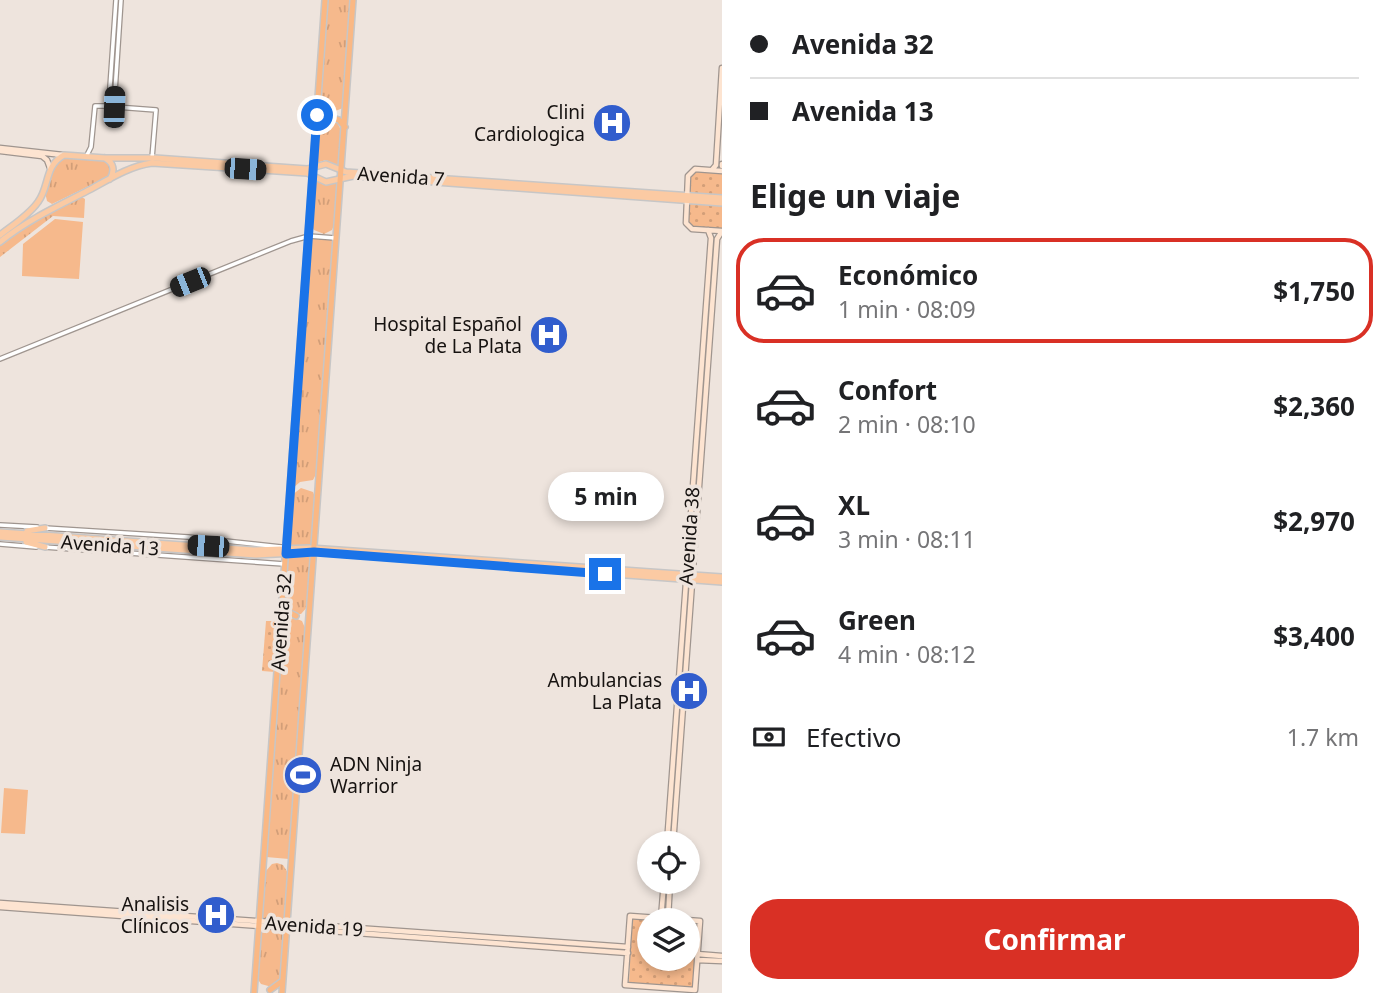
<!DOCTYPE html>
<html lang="es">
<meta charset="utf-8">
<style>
body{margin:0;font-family:"Noto Sans",sans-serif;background:#f6f6f6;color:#202124;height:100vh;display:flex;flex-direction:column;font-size:26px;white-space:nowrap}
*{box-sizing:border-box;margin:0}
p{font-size:23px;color:#757577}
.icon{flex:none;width:38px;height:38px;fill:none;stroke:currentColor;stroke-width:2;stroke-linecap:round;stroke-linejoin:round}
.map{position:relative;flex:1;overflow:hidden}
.side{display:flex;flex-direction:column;background:#fff;width:665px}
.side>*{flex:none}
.hud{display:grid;align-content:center;height:154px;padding:0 28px;background:#fff}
.buttons{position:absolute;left:637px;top:831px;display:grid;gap:14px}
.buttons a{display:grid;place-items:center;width:63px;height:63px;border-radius:50%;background:#fff;box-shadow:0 4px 10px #0003;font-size:35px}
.end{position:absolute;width:32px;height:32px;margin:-16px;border:9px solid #1a73e8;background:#fff;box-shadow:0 0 0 4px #fff}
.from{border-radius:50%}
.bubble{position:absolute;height:49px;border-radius:24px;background:#fff;box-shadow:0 4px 10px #0003;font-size:23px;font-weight:700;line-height:49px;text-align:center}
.car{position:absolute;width:21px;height:42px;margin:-21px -10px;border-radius:9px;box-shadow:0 0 5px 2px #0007;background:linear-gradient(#222 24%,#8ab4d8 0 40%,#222 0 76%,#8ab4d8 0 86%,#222 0)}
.hud b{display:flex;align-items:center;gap:24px;height:66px;font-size:26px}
.hud b+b{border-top:2px solid #e0e0e0}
.hud i{width:18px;height:18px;background:#202124}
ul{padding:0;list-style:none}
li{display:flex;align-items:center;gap:21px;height:105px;margin:0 14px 10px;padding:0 14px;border:4px solid transparent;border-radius:28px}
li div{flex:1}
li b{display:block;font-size:26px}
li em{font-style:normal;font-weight:700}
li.on{border-color:#d93025}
li>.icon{width:63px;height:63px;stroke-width:1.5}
h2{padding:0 28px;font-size:32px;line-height:84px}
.pay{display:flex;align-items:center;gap:18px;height:77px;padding:0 28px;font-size:26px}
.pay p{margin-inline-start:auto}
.primary-button{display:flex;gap:14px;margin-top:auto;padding:14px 28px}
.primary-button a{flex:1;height:80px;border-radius:28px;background:#d93025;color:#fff;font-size:28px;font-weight:700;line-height:80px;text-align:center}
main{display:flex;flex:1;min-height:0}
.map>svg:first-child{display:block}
.grass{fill:url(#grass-tufts)}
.park{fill:url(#park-dots)}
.pitch{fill:#f6b98c}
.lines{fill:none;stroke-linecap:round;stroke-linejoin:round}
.tertiary-casing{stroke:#9f958f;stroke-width:6}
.secondary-casing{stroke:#9f958f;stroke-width:7}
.primary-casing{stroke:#c7c6c6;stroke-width:8}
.trunk-casing{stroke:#c7c6c6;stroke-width:8}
.tertiary{stroke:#fff;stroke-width:3.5}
.secondary{stroke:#fde4d1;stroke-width:4.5}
.primary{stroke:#fbcaa3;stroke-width:5}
.trunk{stroke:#fab884;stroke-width:5}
.route{stroke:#1a73e8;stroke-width:9}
.labels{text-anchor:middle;stroke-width:7;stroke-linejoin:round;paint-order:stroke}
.poi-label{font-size:19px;fill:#161210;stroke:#eee4dd;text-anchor:end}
.street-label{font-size:19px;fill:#161210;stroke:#eee4dd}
</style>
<main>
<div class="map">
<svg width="722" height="993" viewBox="0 0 722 993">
<defs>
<pattern id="grass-tufts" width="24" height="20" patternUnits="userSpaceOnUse" patternTransform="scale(1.75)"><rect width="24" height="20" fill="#f6b98c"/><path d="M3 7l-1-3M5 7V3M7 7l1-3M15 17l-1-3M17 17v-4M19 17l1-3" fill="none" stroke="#d29e78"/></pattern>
<pattern id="park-dots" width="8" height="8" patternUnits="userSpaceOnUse" patternTransform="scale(1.75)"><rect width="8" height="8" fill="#f6b98c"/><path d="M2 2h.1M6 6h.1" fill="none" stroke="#d29e78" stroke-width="1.8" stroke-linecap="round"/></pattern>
</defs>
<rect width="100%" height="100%" fill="#eee4dd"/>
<path class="grass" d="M327,0H351L343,108L320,117Z
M330,119L337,122L341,130L338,166L326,160L316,163C317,148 312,124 330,119Z
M63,157L105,160C111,165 113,169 110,176L52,204L47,201C42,185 52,167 63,157Z
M314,179L324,185L338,181L334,225L332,230L324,234L314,230L311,224Z
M80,196L85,199L84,218L53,216L0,257V245L26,224Z
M310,238L333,240L316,474L313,480L300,482L293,488Z
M301,488L313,492L315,497L311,546L289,545L292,495Z
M311,555L308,606L301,614H293L285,605L287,557Z
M295,618L302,621L305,628L289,859L266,857L282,621Z
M277,863L283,865L288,873L284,921L262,919L265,872L272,864Z
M261,929L284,930L280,980L272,987L261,984L257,978Z"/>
<path class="park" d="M696,170L722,172V196L691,194L689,191V176Z
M691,203L722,205V229L693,227L686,220L687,205Z
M266,621H279L275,672L262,671Z
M634,918L667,920H649V959H688V922L697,925L693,985L691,988L629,983L632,920Z"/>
<path class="pitch" d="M55,219L83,222L79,279L22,276L23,244Z
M4,788L28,790L25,834L1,833Z"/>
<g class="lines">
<g class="tertiary-casing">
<path id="tertiary" d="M106,105L109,101L116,0
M114,107L121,0
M86,157L91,147L95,106H103L156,110L152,158
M0,359L291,241L309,236L335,238
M0,525L37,527
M45,528L188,537L281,547
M0,544L36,547
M44,547L284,564"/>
</g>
<g class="secondary-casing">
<path id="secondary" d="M0,148L63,155
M0,151L42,156L47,160L50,168
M722,164V166
M712,170L716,165L722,68
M667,844L711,238L708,230
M673,844L717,239L722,231L692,229L686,223L688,176L695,169L722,171
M0,903L628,947
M0,907L628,953
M630,916L700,921L695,990L625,985Z
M661,918L664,882
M668,918L670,882
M697,954L722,956
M697,960L722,961"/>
</g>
<g class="primary-casing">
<path id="primary" d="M105,158C114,163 115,171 110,179
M0,235C13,225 29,215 38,202C50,186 44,166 64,155L105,158H155L307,169L326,164L346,172L722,198
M0,242C29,219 58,206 91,189C111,178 130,166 152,163L307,173L326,182L353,176L722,203
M27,531L45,528
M0,532L253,550L310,548L722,577
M0,537L256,555L314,552L722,582
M26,542L45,547"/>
</g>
<g class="trunk-casing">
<path id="trunk" d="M329,117L339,120L345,127
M283,605L288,612L296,616
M270,990L281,982
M254,993L325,0
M282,993L353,0"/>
</g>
<use href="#tertiary" class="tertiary"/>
<use href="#secondary" class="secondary"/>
<use href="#primary" class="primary"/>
<use href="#trunk" class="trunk"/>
</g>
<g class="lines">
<path class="route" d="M317,115L286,554L314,552L605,574"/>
</g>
<defs>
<g id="hospital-disc" transform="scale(2.0125)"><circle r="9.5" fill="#315dcd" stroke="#eee4dd"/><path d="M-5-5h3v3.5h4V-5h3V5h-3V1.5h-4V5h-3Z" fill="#fff"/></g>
<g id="stadium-disc" transform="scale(2.0125)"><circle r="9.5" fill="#315dcd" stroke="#eee4dd"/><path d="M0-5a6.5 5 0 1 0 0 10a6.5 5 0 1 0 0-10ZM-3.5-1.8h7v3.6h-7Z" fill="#fff"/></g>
</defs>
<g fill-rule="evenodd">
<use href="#hospital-disc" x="612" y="123"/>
<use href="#hospital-disc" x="549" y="335"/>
<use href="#hospital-disc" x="689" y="691"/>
<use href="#stadium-disc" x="303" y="775"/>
<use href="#hospital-disc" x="216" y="915"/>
</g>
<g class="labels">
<g class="poi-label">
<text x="585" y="119">Clini<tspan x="585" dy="22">Cardiologica</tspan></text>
<text x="522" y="331">Hospital Español<tspan x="522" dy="22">de La Plata</tspan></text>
<text x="662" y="687">Ambulancias<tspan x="662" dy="22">La Plata</tspan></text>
<text x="330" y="771" text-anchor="start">ADN Ninja<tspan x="330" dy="22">Warrior</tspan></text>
<text x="189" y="911">Analisis<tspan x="189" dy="22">Clínicos</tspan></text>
</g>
<g class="street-label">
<text transform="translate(401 176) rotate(4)" y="7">Avenida 7</text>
<text transform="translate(689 536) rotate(-86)" y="7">Avenida 38</text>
<text transform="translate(110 545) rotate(4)" y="7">Avenida 13</text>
<text transform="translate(281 622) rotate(-86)" y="7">Avenida 32</text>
<text transform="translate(314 926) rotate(4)" y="7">Avenida 19</text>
</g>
</g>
</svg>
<div class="buttons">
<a><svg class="icon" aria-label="locate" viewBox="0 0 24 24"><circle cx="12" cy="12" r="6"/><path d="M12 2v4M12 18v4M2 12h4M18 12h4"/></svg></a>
<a><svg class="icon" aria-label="layers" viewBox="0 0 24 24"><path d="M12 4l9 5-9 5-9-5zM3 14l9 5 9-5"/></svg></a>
</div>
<i class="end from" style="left:317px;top:115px"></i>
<i class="end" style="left:605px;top:574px"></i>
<div class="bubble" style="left:548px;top:472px;width:116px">5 min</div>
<i class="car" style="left:114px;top:107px;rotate:2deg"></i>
<i class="car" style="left:245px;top:169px;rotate:94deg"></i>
<i class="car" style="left:190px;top:282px;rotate:248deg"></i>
<i class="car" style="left:208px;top:546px;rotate:274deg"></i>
</div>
<section class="side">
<div class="hud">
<b><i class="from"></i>Avenida 32</b>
<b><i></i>Avenida 13</b>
</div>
<h2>Elige un viaje</h2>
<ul>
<li class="on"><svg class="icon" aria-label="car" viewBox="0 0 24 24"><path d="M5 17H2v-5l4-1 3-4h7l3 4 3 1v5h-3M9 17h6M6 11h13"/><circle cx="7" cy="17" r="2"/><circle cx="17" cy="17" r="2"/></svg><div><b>Económico</b><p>1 min · 08:09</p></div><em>$1,750</em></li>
<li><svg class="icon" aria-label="car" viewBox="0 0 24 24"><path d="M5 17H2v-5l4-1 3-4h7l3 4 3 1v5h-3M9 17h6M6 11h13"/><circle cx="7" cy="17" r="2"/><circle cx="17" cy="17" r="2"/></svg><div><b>Confort</b><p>2 min · 08:10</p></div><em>$2,360</em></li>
<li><svg class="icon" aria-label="car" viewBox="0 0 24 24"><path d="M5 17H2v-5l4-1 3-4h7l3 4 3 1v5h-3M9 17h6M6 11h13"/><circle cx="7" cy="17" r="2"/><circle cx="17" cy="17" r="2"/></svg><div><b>XL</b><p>3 min · 08:11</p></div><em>$2,970</em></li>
<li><svg class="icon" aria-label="car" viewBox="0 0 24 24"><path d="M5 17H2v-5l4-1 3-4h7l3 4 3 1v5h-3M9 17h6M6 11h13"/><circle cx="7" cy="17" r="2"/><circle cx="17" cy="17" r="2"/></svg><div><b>Green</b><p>4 min · 08:12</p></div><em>$3,400</em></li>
</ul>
<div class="pay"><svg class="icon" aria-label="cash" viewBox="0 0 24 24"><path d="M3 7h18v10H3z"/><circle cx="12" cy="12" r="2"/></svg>Efectivo<p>1.7 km</p></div>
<div class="primary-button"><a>Confirmar</a></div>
</section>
</main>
